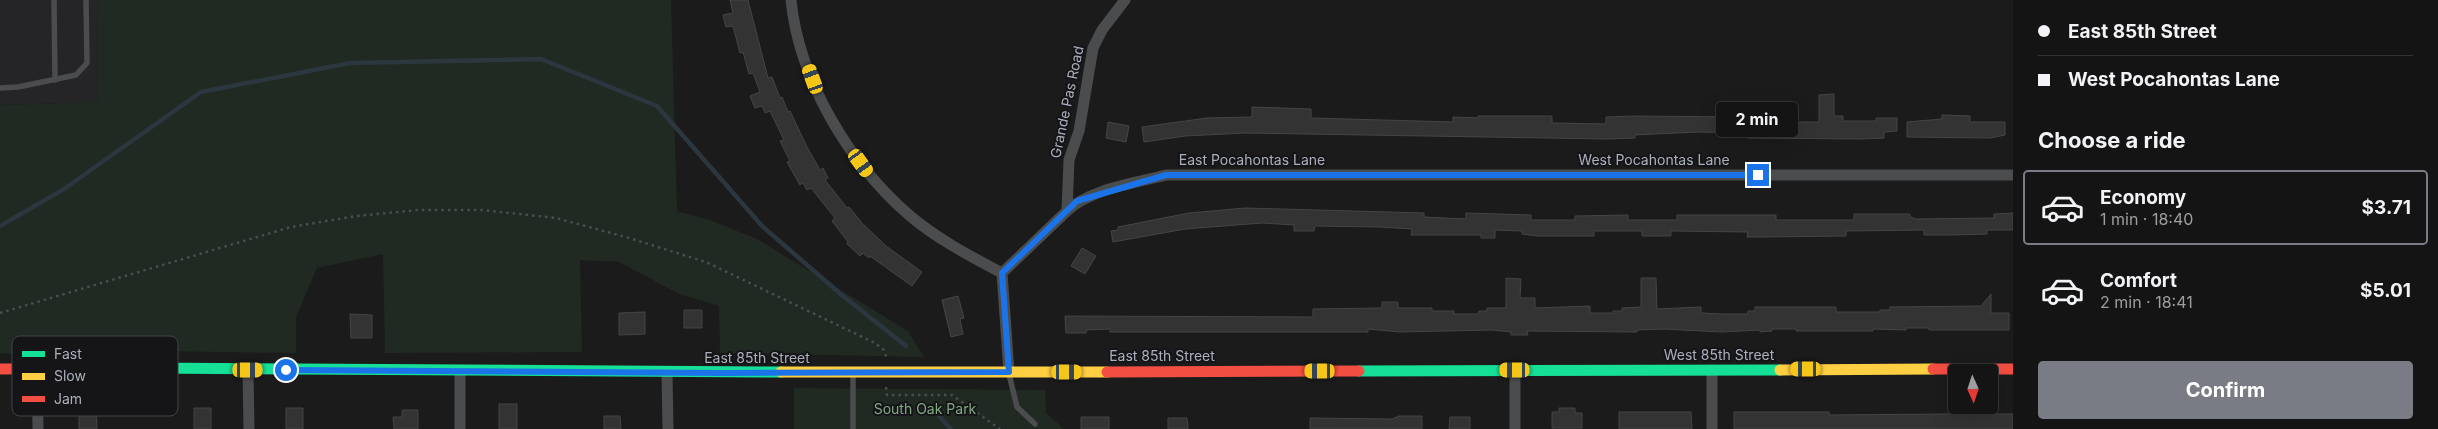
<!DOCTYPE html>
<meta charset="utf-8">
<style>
body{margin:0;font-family:Inter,sans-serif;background:#1d1d1d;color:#f1f3f6;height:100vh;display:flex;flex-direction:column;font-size:19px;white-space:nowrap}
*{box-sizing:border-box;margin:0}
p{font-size:16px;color:#9d9ea0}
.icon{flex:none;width:28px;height:28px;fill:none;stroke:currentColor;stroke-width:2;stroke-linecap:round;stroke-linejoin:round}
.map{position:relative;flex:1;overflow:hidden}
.panel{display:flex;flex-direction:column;background:#141414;width:425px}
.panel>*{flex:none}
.guide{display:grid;align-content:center;height:110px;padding:0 25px;background:#141414}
.needle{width:32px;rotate:177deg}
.fabs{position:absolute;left:1948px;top:364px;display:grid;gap:10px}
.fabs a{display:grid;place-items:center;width:50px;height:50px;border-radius:5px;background:#141414;box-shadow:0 5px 20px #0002,0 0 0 1px #333334;font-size:25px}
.end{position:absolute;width:22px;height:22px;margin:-11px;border:6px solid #1a73e8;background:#fff;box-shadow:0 0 0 2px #fff}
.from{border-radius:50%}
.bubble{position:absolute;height:35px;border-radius:5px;background:#141414;box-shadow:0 5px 20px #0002,0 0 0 1px #333334;font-size:16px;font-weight:700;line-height:35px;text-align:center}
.car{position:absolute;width:15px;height:30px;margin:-15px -8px;border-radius:6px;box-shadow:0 0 4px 1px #0007;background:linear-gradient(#f5c518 24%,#345 0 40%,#f5c518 0 76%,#345 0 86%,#f5c518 0)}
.guide b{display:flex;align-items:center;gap:18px;height:48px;font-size:19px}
.guide b+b{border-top:1px solid #333334}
.guide i{width:12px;height:12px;background:#f1f3f6}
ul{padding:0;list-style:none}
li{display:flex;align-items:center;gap:15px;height:75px;margin:0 10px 8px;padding:0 15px;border:2px solid transparent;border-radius:5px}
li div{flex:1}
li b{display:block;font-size:19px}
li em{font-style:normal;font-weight:700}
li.active{border-color:#797c84}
li>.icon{width:45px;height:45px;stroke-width:1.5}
h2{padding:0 25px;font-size:22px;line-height:60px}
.button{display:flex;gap:10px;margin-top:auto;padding:10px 25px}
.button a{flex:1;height:58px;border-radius:5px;background:#797c84;color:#fff;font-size:20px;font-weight:700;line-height:58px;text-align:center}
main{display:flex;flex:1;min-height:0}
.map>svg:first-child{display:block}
.built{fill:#252528}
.green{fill:#202922}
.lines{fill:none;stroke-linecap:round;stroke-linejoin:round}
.stream{stroke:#2c363e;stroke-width:4.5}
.building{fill:#333334;stroke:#444547}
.path{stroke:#4c4d50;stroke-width:2.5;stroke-dasharray:2.5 4;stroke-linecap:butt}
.lane{stroke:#4b4c4e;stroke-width:5.5}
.street{stroke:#4b4c4e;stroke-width:11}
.fast{stroke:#16e098;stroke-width:11}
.slow{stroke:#ffcf43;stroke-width:11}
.jam{stroke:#f24e42;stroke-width:11}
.route{stroke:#1a73e8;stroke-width:6}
.labels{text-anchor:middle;stroke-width:4;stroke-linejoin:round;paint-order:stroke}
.street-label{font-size:14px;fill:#abb0bd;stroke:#151518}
.park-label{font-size:14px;fill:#81a984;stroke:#151518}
.key{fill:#151518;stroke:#42444a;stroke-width:1}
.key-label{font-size:14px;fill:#abb0bd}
</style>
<main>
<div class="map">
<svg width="2013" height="429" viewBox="0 0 2013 429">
<rect width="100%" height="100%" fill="#1b1b1b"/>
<path class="built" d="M0,0H97L98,102L0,105Z"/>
<path class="green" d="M97,0H671L677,211L710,220L757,239L908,331L924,357L720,353L719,306L679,294L619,262L580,260L582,352L385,353L383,254L317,268L296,317V353L151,351L27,355L0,353V105L98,102Z
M794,388L1045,390L1046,413L1064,429H794Z"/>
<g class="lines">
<path class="stream" d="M0,226L64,189L201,92L350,63L541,59L657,106L763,227L843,296L906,346
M932,408L951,429"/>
</g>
<path class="building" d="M730,0H748L768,78L772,77L780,98L782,97L788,112L790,111L807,147L820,170L823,168L828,178L825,180L847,208L849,207L862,223L886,246L922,272L912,286L870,256L869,258L863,253L860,256L847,244L848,242L832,221L835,218L811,188L807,190L803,183L800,185L787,162L790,161L780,141L784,140L770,111L765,113L762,106L755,108L750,96L760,92L753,73L749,74L743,52L740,53L733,26L726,27L723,15L733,13Z
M1834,94V116H1843V121H1876V118H1897V131L1884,132V138L1861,139L1748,138V133L1699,132L1655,134L1635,135V138L1606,139L1245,133L1185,136L1144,142L1142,127L1207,118L1252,117V107L1311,109V118L1453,122V117L1478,118V116H1552V123L1606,124V117L1634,116L1740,117V123L1762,122V112H1773V122H1819V95Z
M1942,115L1970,116V122H2005V135L1990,138L1907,137V122L1942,119Z
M1108,122L1129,126L1126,142L1106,138Z
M1245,208L1424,213V217L1466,219V213L1531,215V220H1575V216L1628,215V220H1677V215H1776V220H1854V214H1910V217L1916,219L1994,218V214L2013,213V230H1987V234L1952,235H1924V230L1846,231V236L1763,237H1747L1748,232L1671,231V236H1642V231H1594V236H1537L1522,234V231L1495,230V238H1481V235H1411L1412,229L1380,227L1315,226L1314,231H1294V225L1262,223L1185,229L1113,242L1111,231L1118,230V227L1189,213Z
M1082,248L1096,256L1085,274L1071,266Z
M1506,278L1521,279L1520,298H1535V308L1590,306V313H1613V311H1622V308L1641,307V278H1656L1657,309L1701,307V313L1723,314H1748V311H1755V307H1836V312H1880V310H1890V307L1981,306L1991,294V313H2009V330H1929V328H1906V330L1873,329V331H1796V329H1772V331L1760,332V330L1721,332L1664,329L1637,330V332L1527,331L1528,335H1511V332L1492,330L1400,332L1368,329V332H1110V329L1086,330V333H1066L1065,316L1313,317V309L1382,308V302H1398V308H1432V311H1454V314H1478L1479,311H1487V308H1506Z
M958,296L964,318L960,319L963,334L951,337L942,300Z
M684,310H702V328H684Z
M645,312V334L619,335V313Z
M350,314L372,315V338H351Z
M499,404H517V429H499Z
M79,405H96L97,429H79Z
M194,408H211V429H194Z
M286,408H303V429H286Z
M1559,408H1575V413H1582V428H1552V412H1559Z
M402,410H418V429H394L393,417H402Z
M1619,412H1691L1692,429H1619Z
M1734,412H1829V415L1949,414V412H1978V414H2013V429H1734Z
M604,416H620L621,429H604Z
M1399,416H1422V429H1310V418L1392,419Z
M1081,417H1109V429H1081Z
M1450,417H1470V429H1449Z
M1168,418H1187L1188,429H1168Z"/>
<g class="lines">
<path class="path" d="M0,313L291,227L356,216L418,210H482L556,218L629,238L706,262L875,343L884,350L887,359
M886,387L887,395H952L1000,429"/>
<path class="lane" d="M54,0L55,80
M0,88L18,87L76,75L87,63L86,0
M1009,374L1017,407L1035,424
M853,375V429"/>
<path class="street" d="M791,0C799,80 849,163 909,215C937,239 970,256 1002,273
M1067,211C1090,189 1135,183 1166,175H2013
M37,367L38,429
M248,370L249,429
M1515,370V429
M1712,370V429
M460,372V429
M1009,372L1002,273L1067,211L1069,160L1079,131L1093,48L1102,30L1125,0
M667,373L668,429"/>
<path class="fast" d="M144,368L781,372
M1359,371L1780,370"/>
<path class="slow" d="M1780,370L1933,369
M781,372H1107"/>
<path class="jam" d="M0,369L144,368
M1933,369H2013
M1107,372L1359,371"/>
</g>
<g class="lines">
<path class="route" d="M286,370L723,373L1009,372L1002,273L1077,201L1166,175H1758"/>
</g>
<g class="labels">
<g class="street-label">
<text transform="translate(1067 102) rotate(-78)" y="5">Grande Pas Road</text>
<text x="1252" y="165">East Pocahontas Lane</text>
<text x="1654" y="165">West Pocahontas Lane</text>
<text x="1719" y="360">West 85th Street</text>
<text x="1162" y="361">East 85th Street</text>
<text x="757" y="363">East 85th Street</text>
</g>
<g class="park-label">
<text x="925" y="414">South Oak Park</text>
</g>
</g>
<rect x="12" y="336" width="166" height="80" rx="8" class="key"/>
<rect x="22" y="351" width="23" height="6" fill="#16e098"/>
<rect x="22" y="373" width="23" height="7" fill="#ffcf43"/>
<rect x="22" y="396" width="23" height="6" fill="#f24e42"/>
<g class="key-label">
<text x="54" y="359">Fast</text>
<text x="54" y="381">Slow</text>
<text x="54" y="404">Jam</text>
</g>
</svg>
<div class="fabs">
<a><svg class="needle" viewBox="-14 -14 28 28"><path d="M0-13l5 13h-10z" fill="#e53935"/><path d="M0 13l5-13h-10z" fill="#9d9ea0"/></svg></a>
</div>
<i class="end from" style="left:286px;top:370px"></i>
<i class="end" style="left:1758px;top:175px"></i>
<div class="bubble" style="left:1716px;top:102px;width:82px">2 min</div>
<i class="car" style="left:813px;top:79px;rotate:340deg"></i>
<i class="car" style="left:861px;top:163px;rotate:144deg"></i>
<i class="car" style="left:1806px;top:369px;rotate:270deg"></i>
<i class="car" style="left:248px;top:370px;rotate:90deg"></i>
<i class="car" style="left:1515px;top:370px;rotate:270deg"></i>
<i class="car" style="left:1320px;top:371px;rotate:270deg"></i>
<i class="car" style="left:1067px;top:372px;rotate:90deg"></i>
</div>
<section class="panel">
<div class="guide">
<b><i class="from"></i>East 85th Street</b>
<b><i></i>West Pocahontas Lane</b>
</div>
<h2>Choose a ride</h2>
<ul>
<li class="active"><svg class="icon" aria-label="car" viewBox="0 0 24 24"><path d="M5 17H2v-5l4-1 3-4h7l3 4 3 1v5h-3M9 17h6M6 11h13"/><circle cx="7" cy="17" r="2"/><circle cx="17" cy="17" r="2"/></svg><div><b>Economy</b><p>1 min · 18:40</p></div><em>$3.71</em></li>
<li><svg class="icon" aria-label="car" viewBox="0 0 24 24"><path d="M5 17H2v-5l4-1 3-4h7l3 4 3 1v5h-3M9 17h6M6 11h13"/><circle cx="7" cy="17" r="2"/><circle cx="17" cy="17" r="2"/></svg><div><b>Comfort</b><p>2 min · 18:41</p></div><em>$5.01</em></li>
</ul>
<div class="button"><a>Confirm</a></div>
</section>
</main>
